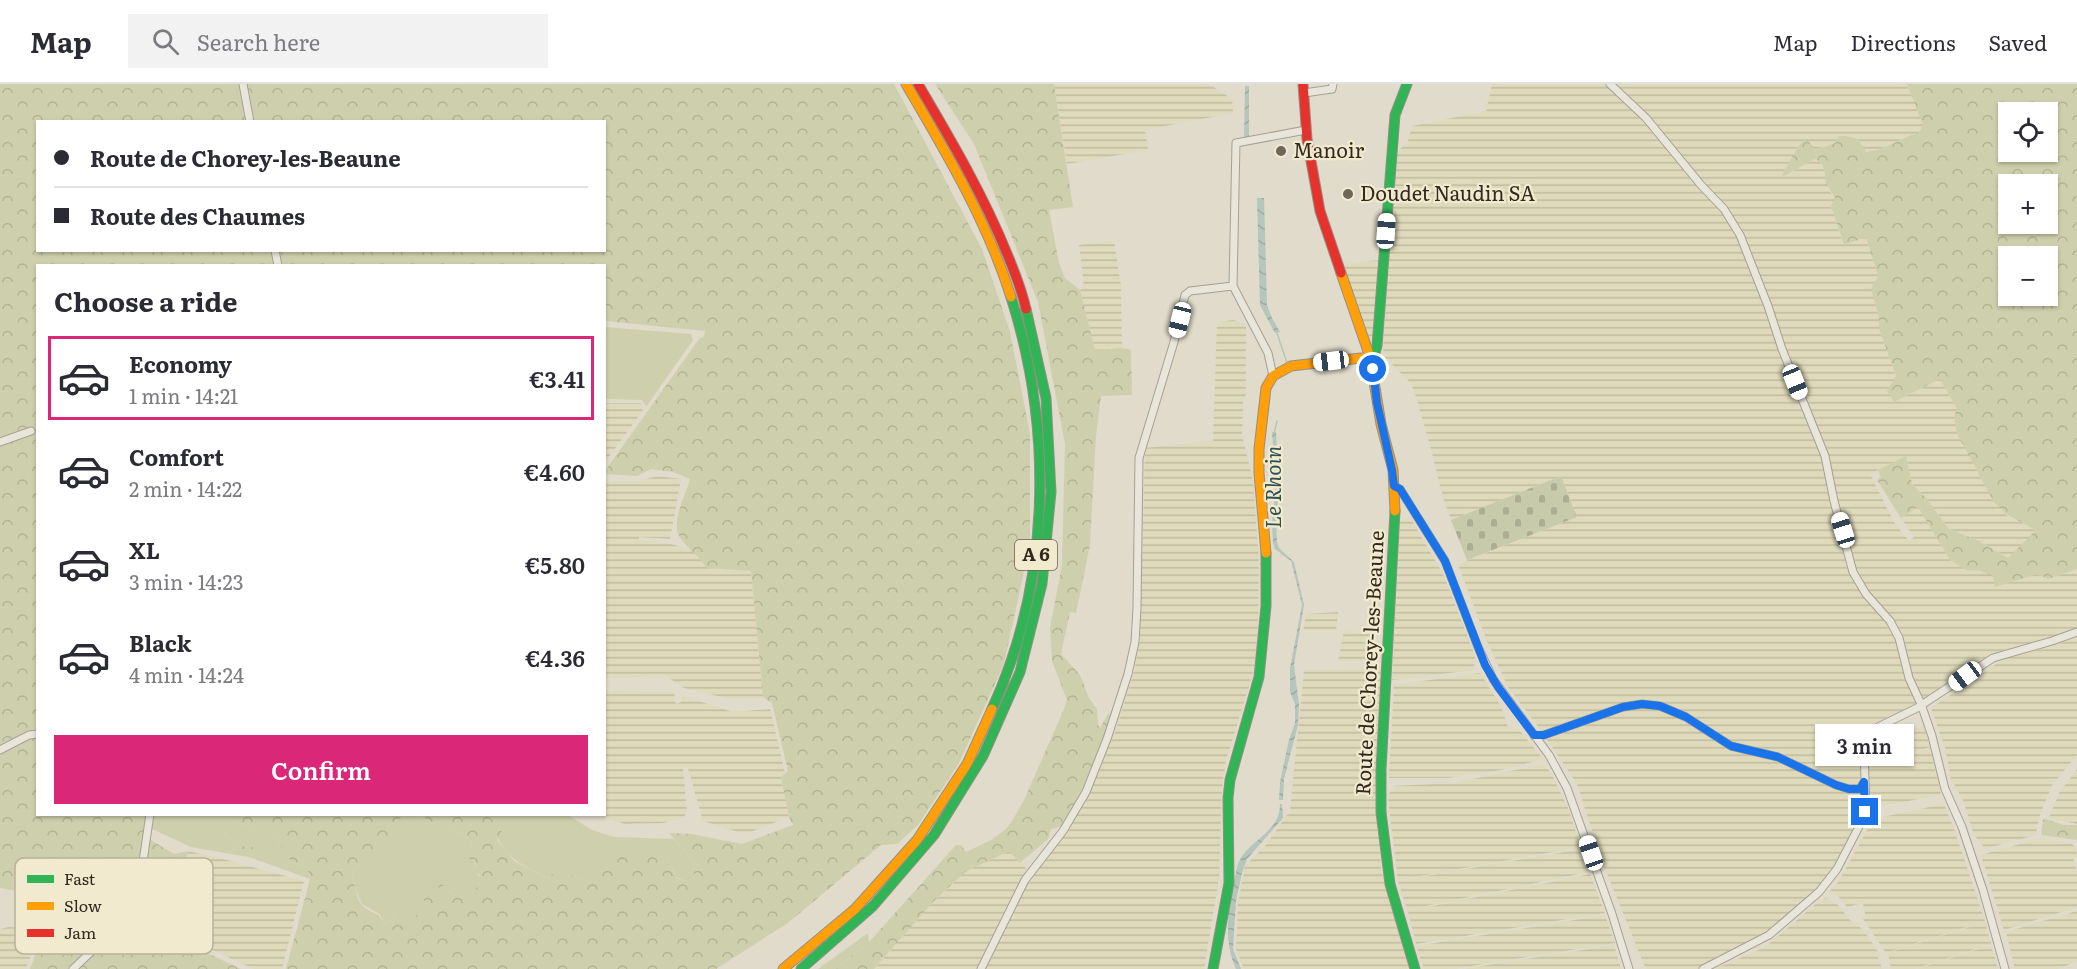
<!DOCTYPE html>
<meta charset="utf-8">
<style>
body{margin:0;font-family:Literata,serif;background:#f2f2f3;color:#2b2b33;height:100vh;display:flex;flex-direction:column;font-size:22px;white-space:nowrap}
*{box-sizing:border-box;margin:0}
p{font-size:20px;color:#7c7c81}
.icon{flex:none;width:33px;height:33px;fill:none;stroke:currentColor;stroke-width:2;stroke-linecap:round;stroke-linejoin:round}
.map{position:relative;flex:1;overflow:hidden}
.details{position:absolute;left:36px;top:180px;width:570px;height:552px;display:flex;flex-direction:column;background:#fff;border-radius:0px;box-shadow:0 2px 4px #0004}
.details>*{flex:none}
.guide{position:absolute;left:36px;top:36px;width:570px;height:132px;border-radius:0px;box-shadow:0 2px 4px #0004;display:grid;align-content:center;height:132px;padding:0 18px;background:#fff}
.fabs{position:absolute;left:1998px;top:18px;display:grid;gap:12px}
.fabs a{display:grid;place-items:center;width:60px;height:60px;border-radius:0px;background:#fff;box-shadow:0 2px 4px #0004;font-size:30px}
.end{position:absolute;width:27px;height:27px;margin:-14px;border:8px solid #1a73e8;background:#fff;box-shadow:0 0 0 3px #fff}
.from{border-radius:50%}
.bubble{position:absolute;height:42px;border-radius:0px;background:#fff;box-shadow:0 2px 4px #0004;font-size:20px;font-weight:600;line-height:42px;text-align:center}
.car{position:absolute;width:18px;height:36px;margin:-18px -9px;border-radius:8px;box-shadow:0 0 4px 2px #0007;background:linear-gradient(#fff 24%,#345 0 40%,#fff 0 76%,#345 0 86%,#fff 0)}
.guide b{display:flex;align-items:center;gap:21px;height:57px;font-size:22px}
.guide b+b{border-top:2px solid #e1e1e2}
.guide i{width:15px;height:15px;background:#2b2b33}
ul{padding:0;list-style:none}
li{display:flex;align-items:center;gap:18px;height:84px;margin:0 12px 9px;padding:0 6px;border:3px solid transparent;border-radius:0px}
li div{flex:1}
li b{display:block;font-size:22px}
li em{font-style:normal;font-weight:600}
li.active{border-color:#db2777}
li>.icon{width:54px;height:54px;stroke-width:1.5}
h2{padding:0 18px;font-size:27px;line-height:72px}
.action{display:flex;gap:12px;margin-top:auto;padding:12px 18px}
.action a{flex:1;height:69px;border-radius:0px;background:#db2777;color:#fff;font-size:24px;font-weight:600;line-height:69px;text-align:center}
header{display:flex;align-items:center;gap:36px;box-sizing:border-box;height:84px;padding:0 30px;background:#fff;border-bottom:2px solid #e1e1e2}
header strong{font-size:28px}
nav{display:flex;gap:33px;margin-inline-start:auto;font-size:21px}
.search{width:420px;height:54px;background:#f2f2f3;display:flex;align-items:center;gap:15px;box-sizing:border-box;padding:0 21px;border-radius:0px;color:#7c7c81;font-size:22px}
.map>svg:first-child{display:block}
.farmland{fill:url(#farmland-rules)}
.green{fill:#ced0ad}
.forest{fill:url(#forest-crowns);fill-rule:evenodd}
.cemetery{fill:url(#cemetery-stones)}
.water{fill:url(#water-waves)}
.lines{fill:none;stroke-linecap:round;stroke-linejoin:round}
.stream{stroke:#b5c6bc;stroke-width:1.5}
.street-casing{stroke:#a5a093;stroke-width:9}
.fast-casing{stroke:#958f84;stroke-width:11}
.slow-casing{stroke:#958f84;stroke-width:11}
.jam-casing{stroke:#958f84;stroke-width:11}
.street{stroke:#e8e5db;stroke-width:7}
.fast{stroke:#30b455;stroke-width:9}
.slow{stroke:#ff9f0a;stroke-width:9}
.jam{stroke:#e5322d;stroke-width:9}
.route{stroke:#1a73e8;stroke-width:8}
.poi-dot{fill:#70675a;stroke:#f2eacf;stroke-width:2}
.labels{text-anchor:middle;stroke-width:4.5;stroke-linejoin:round;paint-order:stroke}
.shield{fill:#f2eacf;stroke:#6c6252;stroke-width:1.5}
.shield-label{font-size:18px;font-weight:bold;fill:#33281d}
.poi-label{font-size:20px;fill:#33281d;stroke:#f2eacf;text-anchor:start}
.street-label{font-size:20px;fill:#33281d;stroke:#f2eacf}
.water-label{font-size:21px;font-style:italic;fill:#2d5151;stroke:#f2eacf}
.key{fill:#f2eacf;stroke:#b9b09a;stroke-width:1.5}
.key-label{font-size:16px;fill:#33281d}
</style>
<header>
<strong>Map</strong>
<div class="search"><svg class="icon" aria-label="search" viewBox="0 0 24 24"><circle cx="10" cy="10" r="6"/><path d="M15 15l6 6"/></svg>Search here</div>
<nav><a>Map</a><a>Directions</a><a>Saved</a></nav>
</header>
<div class="map">
<svg width="2077" height="885" viewBox="0 0 2077 885">
<defs>
<pattern id="farmland-rules" width="6" height="5" patternUnits="userSpaceOnUse" patternTransform="scale(1.5)"><rect width="6" height="5" fill="#dfdabb"/><path d="M0 2.5h6" fill="none" stroke="#c0bba0"/></pattern>
<pattern id="forest-crowns" width="20" height="18" patternUnits="userSpaceOnUse" patternTransform="scale(1.5)"><rect width="20" height="18" fill="#ced0ad"/><path d="M2 6a3 3 0 1 1 6 0M12 15a3 3 0 1 1 6 0" fill="none" stroke="#b1b394"/></pattern>
<pattern id="cemetery-stones" width="16" height="16" patternUnits="userSpaceOnUse" patternTransform="scale(1.5)"><rect width="16" height="16" fill="#c8caac"/><path d="M2 7V4a2 2 0 0 1 4 0v3zM10 15v-3a2 2 0 0 1 4 0v3z" fill="#acae94"/></pattern>
<pattern id="water-waves" width="16" height="10" patternUnits="userSpaceOnUse" patternTransform="scale(1.5)"><rect width="16" height="10" fill="#b5c6bc"/><path d="M0 5q4-4 8 0t8 0" fill="none" stroke="#9caaa1"/></pattern>
</defs>
<rect width="100%" height="100%" fill="#e0dbca"/>
<path class="farmland" d="M1054,0H1209L1232,15L1233,29L1145,46L1148,66L1067,80Z
M1492,0H1907L1923,41L1920,47L1881,65L1866,68L1858,55L1835,59L1814,66L1809,58L1799,61L1782,91L1784,92L1815,75L1821,79L1827,90L1825,95L1829,107L1836,113L1831,122L1843,160L1866,153L1878,192L1879,245L1896,292L1894,318L1940,295L1957,325V350L2006,431L2036,446L2009,474L1979,457L1949,445L1927,415L1912,400L1906,373L1870,390L1895,440L1909,457L1914,453L1901,434L1918,422L1950,476L1966,486L1981,487L1993,493L2037,490L2048,495L2077,485V544L2047,556L2006,565L1989,573L1914,622L1879,637L1858,648L1861,657V717L1859,734L1854,748L1827,796L1771,847L1714,875L1700,885H1648L1644,881L1602,777L1577,700L1540,645L1508,603L1487,557L1458,480L1577,433L1561,392L1451,436L1443,414L1431,365L1414,306L1408,296L1384,273L1383,264L1395,71L1398,66L1407,60L1412,42L1486,27Z
M1114,157L1121,202L1122,264L1095,266L1080,206L1084,203L1079,161Z
M1380,176L1375,254L1368,255L1343,180Z
M1234,236L1246,242V310L1243,317L1242,350L1253,397L1259,477L1258,541L1254,586L1226,676L1222,704L1219,794L1204,885H874L934,817L965,788L1009,767L1032,791L1072,739L1103,677L1117,643L1135,584L1140,552L1145,364L1213,357L1217,238Z
M605,319H641L643,326L605,378Z
M657,392L681,395L670,455L639,453V456L671,460L689,465L698,470L707,484L751,487L763,613L755,615H731L684,604L666,592L605,594V398H635Z
M1411,435L1444,492L1475,572L1474,586L1392,596L1400,436Z
M1338,528L1336,547H1303L1306,530Z
M1344,547L1372,550L1368,576L1338,577Z
M2077,553V671L2052,701L2039,734L2036,751L1984,765L1982,760L1974,751L1963,716L1951,695L1945,663L1931,624L2005,574L2051,563Z
M1382,585V640L1377,681L1381,785L1409,885H1244L1236,865L1238,820L1245,782L1265,762L1290,727L1304,586Z
M1480,589L1501,622L1507,641L1513,646L1520,647L1543,675L1501,686L1448,694H1389L1394,601Z
M605,607L674,608L676,620L681,618L683,612L733,628L770,625L785,689L781,693L789,733L750,748L742,749L703,737L688,684L683,683L687,729L683,734L663,739L625,740L598,731L604,730Z
M1924,642L1930,663L1869,682L1870,659Z
M1930,664L1941,711L1871,724L1869,711V683Z
M1544,680L1551,689L1568,724L1581,763L1398,796L1388,716L1390,707L1394,706L1393,702L1454,699Z
M2077,685V740L2049,734L2059,709Z
M1944,720L1953,742L1985,837L1886,869L1863,835L1865,829L1863,819L1847,823L1838,812L1829,808L1839,797L1873,735Z
M2038,755L2071,759L2076,764L2077,773L2073,774L2077,788V823L2004,846L1981,771Z
M1581,765L1589,788L1407,826L1398,797Z
M188,767L223,775L304,797L282,885H254L169,846Z
M1590,790L1605,829L1416,860L1408,827Z
M1826,814L1838,821L1850,836L1861,844L1867,851L1881,872L1878,873L1882,885H1715L1765,863L1818,818Z
M2077,827V878L2056,885H2015L2006,848Z
M1605,831L1615,859L1453,885H1424L1416,862Z
M1985,838L1991,860L1914,885H1891L1888,869Z
M9,843L40,846L26,885H0V845Z
M1614,861L1621,885H1463Z
M1991,861L1998,885H1917Z"/>
<path class="green" d="M604,243L691,250L693,256L646,323L642,316L605,315Z
M154,731H223L225,735L273,749L291,778L307,784L310,795L249,773L255,768L242,764L224,749L233,765L230,770L191,763L152,745Z
M408,731H422L431,739L443,737C452,748 465,749 472,760L471,764L476,783L468,788L483,793L473,809L463,814L448,808L442,800L440,812L426,836H423L414,829L409,837L398,841L396,838L398,825L391,837L385,840L379,830L362,820L356,807L352,786L363,781L389,740Z
M488,731H568L592,746L614,753L674,755L695,779L693,795L685,797L676,793L667,772L590,799L563,787L549,795C511,775 503,773 488,731Z
M868,849L869,858L836,885H818Z"/>
<path class="forest" d="M0,0H894L982,165L1010,248L1030,349V459L1004,580L959,679L918,741L897,760L881,761L788,839L716,885H286L310,795L307,784L291,778L273,749L225,735L223,731H408L389,740L391,760L363,781L352,786C354,796 355,813 362,821C371,830 377,826 385,840L391,837L398,825L405,824L406,830L397,838L399,840L409,837L410,830L414,829L423,836L429,832L423,814L440,812L438,801L442,800L448,808L463,814L473,809L483,793L478,790L472,793L468,791V788L476,783V779L462,770L463,766L471,764L472,760C465,749 452,748 443,737L431,739L422,731H488L502,748L497,756L514,777L549,795L554,787H563L590,799L600,795L604,780L621,768L646,764L667,772L676,794L685,797L693,795L695,779L669,749L692,750L742,760L793,741L789,733L781,693L788,687L772,619L763,613L751,487L707,484C698,471 689,466 681,455C669,440 686,411 690,395L673,388L651,385L637,392L605,390V387L699,255L704,252L705,247L605,237L604,182H38V730L147,731L144,752L174,770L188,767L169,846V851L241,885H30L46,842L52,843L49,821L28,809L0,804ZM38,38H604V166H38Z
M935,0H1054L1073,123L1049,126L1059,179L1065,194L1080,206L1095,266L1122,264L1131,266L1132,311L1101,312L1096,352L1090,461L1076,529L1070,528L1061,570L1080,591L1089,614L1097,625L1098,641L1100,644L1108,630L1114,632C1105,655 1080,732 1061,742C1058,744 1054,744 1051,745L1048,755L1020,779L1009,767L965,788L934,817L874,885H836L869,858L956,761H961L966,768L991,756L1006,745L1012,737L1024,716L1064,625L1067,616L1052,577L1050,544L1062,481L1065,360L1038,218L974,60Z
M1907,0H2077V485L2048,495L2037,490L1995,503L1993,493L1981,487L1966,486L1950,476L1918,423L1901,434L1877,396L1881,393L1878,386L1906,372L1912,400L1927,415L1949,445L1979,457L2008,474L2036,446L2006,430L1994,418L1957,350L1954,333L1957,325L1940,295L1894,318L1887,307L1896,292L1879,245V235L1871,204L1878,192L1866,153L1844,161L1831,122L1835,113L1826,100C1825,89 1826,81 1815,75L1784,92L1782,91L1799,61L1804,56L1809,58L1815,66L1835,59L1839,52H1846L1858,55L1866,68L1881,65L1920,47L1923,41ZM2008,28H2048V68H2008ZM2048,100V140H2008V100ZM2008,172H2048V212H2008Z
M2045,735L2064,741H2077V756L2041,751L2043,736Z
M219,748C235,753 233,764 252,763L255,768L249,773L230,770L233,765L218,751Z"/>
<path class="cemetery" d="M1561,392L1577,433L1467,476L1451,436Z"/>
<path class="water" d="M1245,2H1249V54L1244,55Z
M1257,114H1264L1267,221L1272,234L1280,248L1275,249L1260,221Z
M1272,348H1276L1279,403L1276,438L1277,458L1279,464L1294,478L1304,521L1294,581L1299,621L1298,641L1284,695L1283,716H1279L1280,698L1289,656L1295,639V620L1290,608V584L1302,521L1291,477L1275,465L1273,459L1272,439L1276,401Z
M1280,720H1282L1283,734L1247,775L1242,789L1236,817L1233,865L1241,885H1236C1221,853 1230,813 1238,780C1248,755 1280,750 1280,720Z"/>
<g class="lines">
<path class="stream" d="M1277,249L1287,279
M1274,350L1277,337"/>
<g class="street-casing">
<path id="street" d="M243,0L250,38
M1610,0L1646,34L1701,101L1724,125L1740,151L1768,222L1782,265L1825,372L1834,417L1853,488L1866,510L1890,537L1899,554L1909,594L1921,620L1932,652L1945,705L1962,743L1983,806L2005,885
M1304,9L1332,5L1333,0
M275,166L278,182
M1273,292L1268,269L1233,202L1236,59L1306,46
M0,358L31,347
M1394,402L1400,405L1445,477L1478,563L1493,595L1549,671L1567,704L1612,830L1629,885
M1534,652L1544,651L1623,623L1642,620L1660,622L1686,633L1731,662L1778,673L1836,701L1849,705H1860L1864,698
M0,666L29,651L38,650
M73,885L94,865L106,850L117,829L136,804L142,784L150,730
M981,885L1025,796L1063,747L1086,708L1107,655L1128,590L1135,558L1137,524L1139,374L1174,258L1185,211L1190,207L1233,202
M1703,885L1769,851L1819,808L1837,785L1864,733L1866,723L1864,666L1868,654L1876,644L1917,624L1993,574L2052,557L2077,548"/>
</g>
<g class="fast-casing">
<path id="fast" d="M1370,273L1375,269L1377,262L1395,31L1407,0
M1395,427L1381,686V728L1390,800L1415,885
M992,625C1051,497 1053,346 1011,213
M801,885L873,822L934,751L983,672L1020,588L1042,500L1051,408L1046,314L1026,225
M1213,885L1229,799L1228,714L1230,696L1259,593L1266,522V469"/>
</g>
<g class="slow-casing">
<path id="slow" d="M906,0C946,68 987,137 1011,213
M1341,189L1370,273L1381,340L1393,386L1395,427
M1266,469L1259,389V365L1266,304L1273,292L1291,282L1370,273
M783,885L855,825L917,756L967,680L992,625"/>
</g>
<g class="jam-casing">
<path id="jam" d="M918,0C951,56 984,112 1008,172C1015,189 1022,207 1026,225
M1303,0L1307,55L1320,127L1341,189"/>
</g>
<use href="#street" class="street"/>
<use href="#fast" class="fast"/>
<use href="#slow" class="slow"/>
<use href="#jam" class="jam"/>
</g>
<g class="lines">
<path class="route" d="M1373,285L1377,319L1392,386L1394,402L1400,405L1445,477L1485,581L1498,603L1534,651H1544L1623,623L1642,620L1660,622L1686,633L1731,662L1778,673L1836,701L1849,705H1860L1864,698L1865,728"/>
</g>
<g class="poi-dot">
<circle cx="1281" cy="67" r="6"/>
<circle cx="1348" cy="110" r="6"/>
</g>
<g class="labels">
<rect class="shield" x="1015" y="456" width="42" height="30" rx="4.5"/>
<g class="shield-label">
<text x="1036" y="477">A 6</text>
</g>
<g class="poi-label">
<text x="1293" y="74">Manoir</text>
<text x="1360" y="117">Doudet Naudin SA</text>
</g>
<g class="street-label">
<text transform="translate(1370 579) rotate(-87)" y="7">Route de Chorey-les-Beaune</text>
</g>
<g class="water-label">
<text transform="translate(1274 403) rotate(-90)" y="7">Le Rhoin</text>
</g>
</g>
<rect x="15" y="774" width="198" height="96" rx="9" class="key"/>
<rect x="27" y="791" width="27" height="8" fill="#30b455"/>
<rect x="27" y="818" width="27" height="8" fill="#ff9f0a"/>
<rect x="27" y="845" width="27" height="8" fill="#e5322d"/>
<g class="key-label">
<text x="64" y="801">Fast</text>
<text x="64" y="828">Slow</text>
<text x="64" y="855">Jam</text>
</g>
</svg>
<div class="fabs">
<a><svg class="icon" aria-label="locate" viewBox="0 0 24 24"><circle cx="12" cy="12" r="6"/><path d="M12 2v4M12 18v4M2 12h4M18 12h4"/></svg></a>
<a>+</a>
<a>−</a>
</div>
<i class="end from" style="left:1373px;top:285px"></i>
<i class="end" style="left:1865px;top:728px"></i>
<div class="bubble" style="left:1815px;top:640px;width:99px">3 min</div>
<i class="car" style="left:1386px;top:147px;rotate:4deg"></i>
<i class="car" style="left:1180px;top:236px;rotate:194deg"></i>
<i class="car" style="left:1331px;top:277px;rotate:263deg"></i>
<i class="car" style="left:1795px;top:298px;rotate:158deg"></i>
<i class="car" style="left:1843px;top:446px;rotate:343deg"></i>
<i class="car" style="left:1965px;top:592px;rotate:233deg"></i>
<i class="car" style="left:1591px;top:769px;rotate:341deg"></i>
<div class="guide">
<b><i class="from"></i>Route de Chorey-les-Beaune</b>
<b><i></i>Route des Chaumes</b>
</div>
<section class="details">
<h2>Choose a ride</h2>
<ul>
<li class="active"><svg class="icon" aria-label="car" viewBox="0 0 24 24"><path d="M5 17H2v-5l4-1 3-4h7l3 4 3 1v5h-3M9 17h6M6 11h13"/><circle cx="7" cy="17" r="2"/><circle cx="17" cy="17" r="2"/></svg><div><b>Economy</b><p>1 min · 14:21</p></div><em>€3.41</em></li>
<li><svg class="icon" aria-label="car" viewBox="0 0 24 24"><path d="M5 17H2v-5l4-1 3-4h7l3 4 3 1v5h-3M9 17h6M6 11h13"/><circle cx="7" cy="17" r="2"/><circle cx="17" cy="17" r="2"/></svg><div><b>Comfort</b><p>2 min · 14:22</p></div><em>€4.60</em></li>
<li><svg class="icon" aria-label="car" viewBox="0 0 24 24"><path d="M5 17H2v-5l4-1 3-4h7l3 4 3 1v5h-3M9 17h6M6 11h13"/><circle cx="7" cy="17" r="2"/><circle cx="17" cy="17" r="2"/></svg><div><b>XL</b><p>3 min · 14:23</p></div><em>€5.80</em></li>
<li><svg class="icon" aria-label="car" viewBox="0 0 24 24"><path d="M5 17H2v-5l4-1 3-4h7l3 4 3 1v5h-3M9 17h6M6 11h13"/><circle cx="7" cy="17" r="2"/><circle cx="17" cy="17" r="2"/></svg><div><b>Black</b><p>4 min · 14:24</p></div><em>€4.36</em></li>
</ul>
<div class="action"><a>Confirm</a></div>
</section>
</div>
